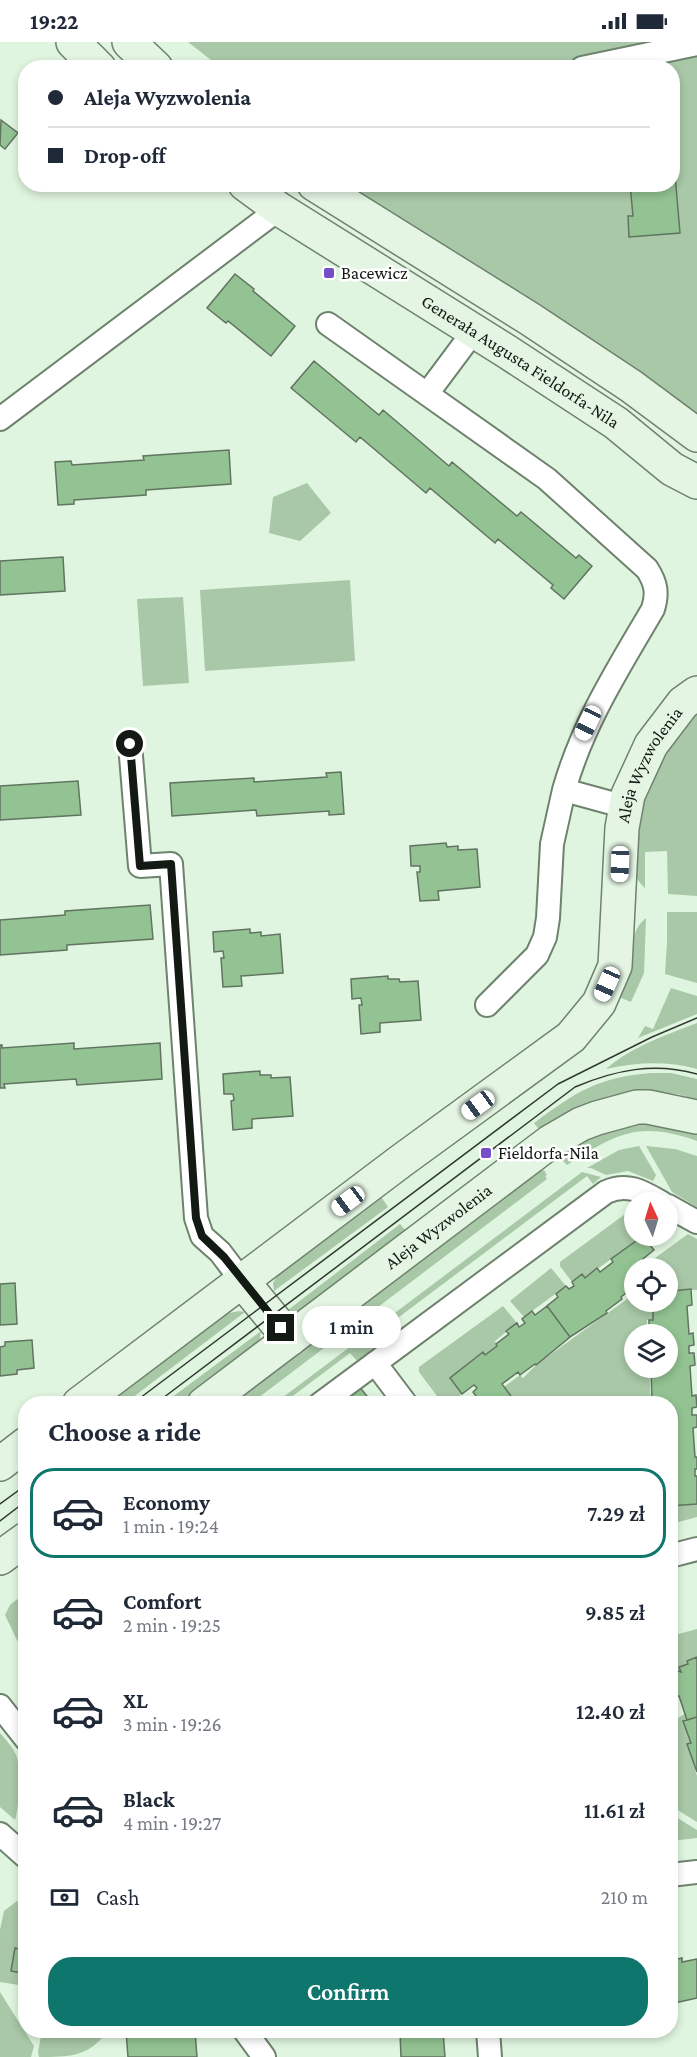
<!DOCTYPE html>
<meta charset="utf-8">
<style>
body{margin:0;font-family:"Crimson Pro",serif;background:#f6f6f7;color:#1f2937;height:100vh;display:flex;flex-direction:column;font-size:22px;white-space:nowrap}
*{box-sizing:border-box;margin:0}
p{font-size:20px;color:#747a83}
.icon{flex:none;width:33px;height:33px;fill:none;stroke:currentColor;stroke-width:2;stroke-linecap:round;stroke-linejoin:round}
.map{position:relative;flex:1;overflow:hidden}
.sheet{position:absolute;left:18px;top:1354px;width:660px;height:642px;display:flex;flex-direction:column;background:#fff;border-radius:24px;box-shadow:0 3px 9px #0003}
.sheet>*{flex:none}
.top-card{position:absolute;left:18px;top:18px;width:662px;height:132px;border-radius:24px;box-shadow:0 3px 9px #0003;display:grid;align-content:center;height:132px;padding:0 30px;background:#fff}
.needle{width:39px;rotate:356deg}
.fabs{position:absolute;left:624px;top:1150px;display:grid;gap:12px}
.fabs a{display:grid;place-items:center;width:54px;height:54px;border-radius:50%;background:#fff;box-shadow:0 3px 9px #0003;font-size:30px}
.end{position:absolute;width:27px;height:27px;margin:-14px;border:8px solid #131a13;background:#fff;box-shadow:0 0 0 3px #fff}
.from{border-radius:50%}
.bubble{position:absolute;height:42px;border-radius:21px;background:#fff;box-shadow:0 3px 9px #0003;font-size:20px;font-weight:600;line-height:42px;text-align:center}
.car{position:absolute;width:18px;height:36px;margin:-18px -9px;border-radius:8px;box-shadow:0 0 4px 2px #0007;background:linear-gradient(#fff 24%,#345 0 40%,#fff 0 76%,#345 0 86%,#fff 0)}
.top-card b{display:flex;align-items:center;gap:21px;height:57px;font-size:22px}
.top-card b+b{border-top:2px solid #e0e1e3}
.top-card i{width:15px;height:15px;background:#1f2937}
ul{padding:0;list-style:none}
li{display:flex;align-items:center;gap:18px;height:90px;margin:0 12px 9px;padding:0 18px;border:3px solid transparent;border-radius:24px}
li div{flex:1}
li b{display:block;font-size:22px}
li em{font-style:normal;font-weight:600}
li.current{border-color:#0f766e}
li>.icon{width:54px;height:54px;stroke-width:1.5}
h2{padding:0 30px;font-size:27px;line-height:72px}
.pay{display:flex;align-items:center;gap:15px;height:66px;padding:0 30px;font-size:22px}
.pay p{margin-inline-start:auto}
.button{display:flex;gap:12px;margin-top:auto;padding:12px 30px}
.button a{flex:1;height:69px;border-radius:24px;background:#0f766e;color:#fff;font-size:24px;font-weight:600;line-height:69px;text-align:center}
.status{display:flex;justify-content:space-between;align-items:center;height:42px;padding:0 30px;background:#fff;direction:ltr}
.status svg{height:16px;fill:currentColor}
.map>svg:first-child{display:block}
.green{fill:#a8c8a7}
.building{fill:#93c392;stroke:#617461;stroke-width:1.5}
.lines{fill:none;stroke-linecap:round;stroke-linejoin:round}
.street-casing{stroke:#6e826e;stroke-width:26}
.secondary-casing{stroke:#6e826e;stroke-width:36}
.street{stroke:#fff;stroke-width:22}
.secondary{stroke:#e4f5e4;stroke-width:33}
.tram{stroke:#303930;stroke-width:1.5}
.route{stroke:#131a13;stroke-width:8}
.poi-dot{fill:#754fc8;stroke:#fff;stroke-width:2}
.labels{text-anchor:middle;stroke-width:5;stroke-linejoin:round;paint-order:stroke}
.poi-label{font-size:18px;fill:#131a13;stroke:#fff;text-anchor:start}
.street-label{font-size:18px;fill:#131a13;stroke:#fff}
</style>
<div class="status"><b>19:22</b><svg viewBox="0 0 49 12"><path d="M0 12V9h3v3zM5 12V6h3v6zM10 12V3h3v9zM15 12V0h3v12zM26 1h20v11H26zM47 4h2v5h-2z"/></svg></div>
<div class="map">
<svg width="697" height="2015" viewBox="0 0 697 2015">
<rect width="100%" height="100%" fill="#e0f5df"/>
<path class="green" d="M188,0H697V378L339,143L672,142V26L220,25Z
M307,441L331,471L300,499L269,491L273,455Z
M350,538L355,619L205,629L200,548Z
M183,555L189,641L143,644L137,557Z
M697,671V854L668,852L667,809L645,810V846C631,835 634,819 636,803C637,793 637,781 639,771C646,733 671,698 697,671Z
M667,870H697V941L665,932L667,901Z
M646,876L644,931L631,960L619,955C622,945 626,934 629,923C634,905 630,889 646,876Z
M671,946L697,954V972L638,996L645,984L653,987Z
M697,981V1027C666,1019 638,1020 606,1027C631,1005 666,993 697,981Z
M651,1031H671L697,1037V1058L678,1052L645,1050L541,1090L534,1081C576,1050 598,1035 651,1031Z
M643,1081L697,1090V1099C638,1078 616,1092 567,1123L557,1113L585,1095Z
M639,1104L656,1133L653,1139L628,1129L606,1133L591,1126H587L619,1108Z
M646,1104L675,1107L697,1114V1165L672,1150Z
M539,1125L542,1129L544,1128L547,1133L545,1134L547,1137L250,1362H225Z
M582,1130L601,1135L593,1142L587,1134L379,1290L384,1298L382,1306L364,1320H358L350,1311L282,1362H274Z
M380,1153L388,1165L274,1249L273,1241L277,1234Z
M632,1167L634,1170V1194H643L585,1236L582,1233L572,1240L560,1224V1220Z
M400,1182L408,1191L298,1271L288,1268Z
M688,1192L697,1197V1248H673L668,1241V1227H657L651,1219Z
M551,1226L566,1244L524,1275L510,1259Z
M634,1252V1260H647L653,1270V1278H647V1293H634V1326H649L651,1362H527L523,1358L518,1361L504,1345L520,1333L523,1336L536,1323Z
M503,1264L517,1281L495,1299L497,1304L485,1313L483,1310L450,1336L462,1352L448,1362H443L419,1330V1325Z
M239,1269L245,1270L124,1362H107L229,1271Z
M261,1289L259,1304L255,1307L182,1362H163Z
M697,1460V1475L671,1482V1464L696,1462Z
M25,1551V1615L5,1573L10,1563Z
M697,1587V1615L687,1619L688,1622L679,1625L681,1630L673,1634L671,1626V1594Z
M685,1672L687,1678L683,1680L691,1701L688,1702L697,1734V1780L671,1764V1680Z
M0,1691C5,1697 12,1704 15,1711C22,1722 19,1766 15,1778L0,1765Z
M671,1772L697,1788V1796L671,1799Z
M17,1859L25,1861V1887H23L19,1907H15L11,1929L25,1932V1944L0,1940V1888L4,1869Z
M0,1950L34,2004L31,2015H0Z
M42,1989H107C90,2015 68,2015 39,2015L38,2010Z"/>
<path class="building" d="M1,78L18,91L5,107L0,103Z
M672,121H674L680,191L629,195L628,174H633L630,142H672Z
M235,232L254,247L253,249L295,284L271,314L228,279L226,281L207,266Z
M314,319L379,373L383,368L449,424L452,420L517,474L521,470L576,516L579,513L592,524L564,557L551,546L553,543L498,497L495,501L430,446L426,451L360,395L356,400L291,346Z
M229,408L231,442L146,448V453L74,458V462L58,463L55,420L71,419L72,423L144,418L143,414Z
M63,515L65,549L0,553V519Z
M341,730L344,772L329,773V769L257,774L256,768L172,774L170,741L254,736V740L327,735L326,731Z
M78,739L81,773L0,778V744Z
M446,801L447,805L458,804V808L477,807L480,845L438,849L439,858L420,859L417,830H420V824H411L410,804Z
M150,863L153,897L67,903V908L0,913V878L65,873V869Z
M250,887V891L261,890V894L280,892L283,931L241,934L242,944L223,945L221,916H224L223,909L214,910L213,890Z
M388,934V937H399L400,940L418,939L421,978L380,981V990L361,992L359,963H362L361,956L352,957L351,937Z
M74,1001V1007L160,1001L162,1037L77,1043L76,1037L4,1042L5,1046H0V1003H2V1006Z
M260,1029V1033H271V1036L290,1035L293,1074L252,1077V1086L233,1088L231,1059L234,1058L233,1052H224L223,1032Z
M643,1194L654,1208L643,1217L646,1221L650,1218L657,1227H634V1245L621,1255L622,1257L606,1269L607,1271L570,1295L547,1264L558,1255L556,1252L566,1244L569,1247L574,1244L572,1240L582,1232L585,1236L597,1226L600,1230L613,1220L611,1217Z
M15,1241L17,1282L0,1283V1242Z
M668,1241L672,1249L691,1247L692,1263L687,1264L689,1292L693,1291L694,1303L689,1304V1311H694L695,1323L690,1324L692,1354L696,1353L697,1365L692,1366V1373H697V1385L693,1386L695,1415H697V1427H695V1434H697V1462L670,1464V1362H651V1359H652L651,1326H668V1293H649V1278H653V1270L647,1260H668Z
M547,1264L570,1295L536,1323L535,1322L520,1333L518,1330L502,1342L517,1362H482L473,1350L477,1346L474,1343L462,1352L450,1336L483,1310L485,1313L497,1304L496,1302L509,1292L506,1289L517,1281L519,1285L525,1281L522,1277L532,1269L535,1273Z
M32,1298L34,1326L17,1328V1332L0,1334V1305L5,1304V1300Z
M358,1343L367,1354L355,1362L346,1351Z
M697,1615V1675L687,1678L679,1654L670,1656V1626L673,1634L675,1628L681,1630L679,1625L688,1622L687,1619Z
M697,1675V1730L687,1702L691,1701L683,1679Z
M23,1887H26V1932L11,1929L15,1906L19,1907Z
M682,1916V1920L697,1917V1956L670,1962V1922H673V1918Z
M126,1989H195L197,2015H128Z
M426,1989H443L445,2015H401L400,1991Z"/>
<g class="lines">
<g class="street-casing">
<path id="street" d="M582,26L697,2
M328,282L427,352
M474,289L427,352L547,437L647,527C656,541 658,551 653,567C618,627 583,681 564,748L626,765
M0,377L279,167
M130,702L140,824L171,822L196,1176L202,1194L220,1210L242,1239
M487,963L537,913L545,895L548,876L552,802L564,748
M668,1164L697,1180
M375,1321L406,1362
M320,1362L606,1150C628,1140 643,1150 662,1161
M670,1514L697,1507
M0,1664L26,1697
M0,1792L26,1815
M670,1833L697,1830
M245,1989L264,2015
M488,1989L490,2015"/>
</g>
<g class="secondary-casing">
<g id="secondary">
<path d="M73,0L99,26"/>
<path d="M129,0L156,26"/>
<path id="s1" d="M245,142L279,167L506,309L616,381L672,427L697,440"/>
<path d="M314,142L530,277L631,344L697,393"/>
<path d="M242,1239L290,1297"/>
<path id="s2" d="M79,1362L401,1119L571,995L599,961L615,924L622,786L628,753L651,703L683,661L697,651"/>
<path id="s3" d="M204,1362L550,1100L581,1082L597,1076L637,1065H648L697,1075"/>
<path d="M0,1422L26,1402"/>
<path d="M0,1516L26,1497"/>
</g>
</g>
<use href="#street" class="street"/>
<use href="#secondary" class="secondary"/>
<path class="tram" d="M132,1362L558,1042L652,995L697,976
M155,1362L575,1045C615,1028 654,1020 697,1032
M0,1462L26,1443
M0,1479L26,1459"/>
</g>
<g class="lines">
<path class="route" d="M130,702L140,824L171,822L196,1176L202,1194L224,1215L281,1286"/>
</g>
<g class="poi-dot">
<rect x="323" y="225" width="12" height="12" rx="3"/>
<rect x="480" y="1105" width="12" height="12" rx="3"/>
</g>
<g class="labels">
<g class="poi-label">
<text x="341" y="237">Bacewicz</text>
<text x="498" y="1117">Fieldorfa-Nila</text>
</g>
<g class="street-label">
<text dy="6" stroke="none"><textPath href="#s1" startOffset="328">Generała Augusta Fieldorfa-Nila</textPath></text>
<text dy="6" stroke="none"><textPath href="#s2" startOffset="906">Aleja Wyzwolenia</textPath></text>
<text dy="6" stroke="none"><textPath href="#s3" startOffset="294">Aleja Wyzwolenia</textPath></text>
</g>
</g>
</svg>
<div class="fabs">
<a><svg class="needle" viewBox="-14 -14 28 28"><path d="M0-13l5 13h-10z" fill="#e53935"/><path d="M0 13l5-13h-10z" fill="#747a83"/></svg></a>
<a><svg class="icon" aria-label="locate" viewBox="0 0 24 24"><circle cx="12" cy="12" r="6"/><path d="M12 2v4M12 18v4M2 12h4M18 12h4"/></svg></a>
<a><svg class="icon" aria-label="layers" viewBox="0 0 24 24"><path d="M12 4l9 5-9 5-9-5zM3 14l9 5 9-5"/></svg></a>
</div>
<i class="end from" style="left:130px;top:702px"></i>
<i class="end" style="left:281px;top:1286px"></i>
<div class="bubble" style="left:302px;top:1264px;width:99px">1 min</div>
<i class="car" style="left:588px;top:681px;rotate:205deg"></i>
<i class="car" style="left:620px;top:822px;rotate:182deg"></i>
<i class="car" style="left:607px;top:942px;rotate:204deg"></i>
<i class="car" style="left:478px;top:1063px;rotate:234deg"></i>
<i class="car" style="left:348px;top:1159px;rotate:233deg"></i>
<div class="top-card">
<b><i class="from"></i>Aleja Wyzwolenia</b>
<b><i></i>Drop-off</b>
</div>
<section class="sheet">
<h2>Choose a ride</h2>
<ul>
<li class="current"><svg class="icon" aria-label="car" viewBox="0 0 24 24"><path d="M5 17H2v-5l4-1 3-4h7l3 4 3 1v5h-3M9 17h6M6 11h13"/><circle cx="7" cy="17" r="2"/><circle cx="17" cy="17" r="2"/></svg><div><b>Economy</b><p>1 min · 19:24</p></div><em>7.29 zł</em></li>
<li><svg class="icon" aria-label="car" viewBox="0 0 24 24"><path d="M5 17H2v-5l4-1 3-4h7l3 4 3 1v5h-3M9 17h6M6 11h13"/><circle cx="7" cy="17" r="2"/><circle cx="17" cy="17" r="2"/></svg><div><b>Comfort</b><p>2 min · 19:25</p></div><em>9.85 zł</em></li>
<li><svg class="icon" aria-label="car" viewBox="0 0 24 24"><path d="M5 17H2v-5l4-1 3-4h7l3 4 3 1v5h-3M9 17h6M6 11h13"/><circle cx="7" cy="17" r="2"/><circle cx="17" cy="17" r="2"/></svg><div><b>XL</b><p>3 min · 19:26</p></div><em>12.40 zł</em></li>
<li><svg class="icon" aria-label="car" viewBox="0 0 24 24"><path d="M5 17H2v-5l4-1 3-4h7l3 4 3 1v5h-3M9 17h6M6 11h13"/><circle cx="7" cy="17" r="2"/><circle cx="17" cy="17" r="2"/></svg><div><b>Black</b><p>4 min · 19:27</p></div><em>11.61 zł</em></li>
</ul>
<div class="pay"><svg class="icon" aria-label="cash" viewBox="0 0 24 24"><path d="M3 7h18v10H3z"/><circle cx="12" cy="12" r="2"/></svg>Cash<p>210 m</p></div>
<div class="button"><a>Confirm</a></div>
</section>
</div>
